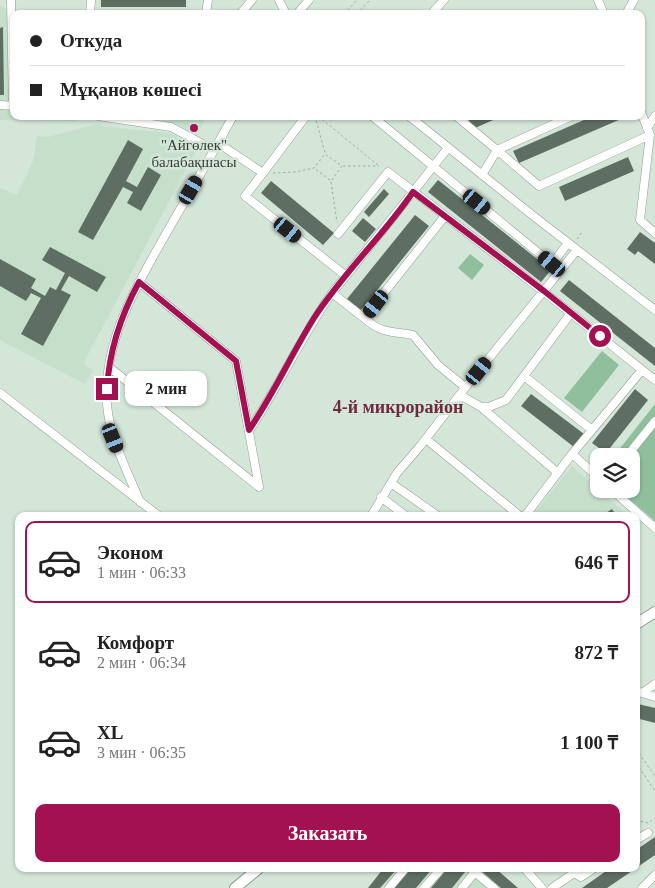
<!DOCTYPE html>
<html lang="ru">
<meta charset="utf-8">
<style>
body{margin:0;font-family:"Times New Roman",serif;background:#f6f6f6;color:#222;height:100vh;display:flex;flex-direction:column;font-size:19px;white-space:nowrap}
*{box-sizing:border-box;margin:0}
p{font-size:16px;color:#767676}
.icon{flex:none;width:28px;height:28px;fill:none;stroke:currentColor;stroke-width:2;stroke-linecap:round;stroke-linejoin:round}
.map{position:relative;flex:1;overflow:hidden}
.sheet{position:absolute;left:15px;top:512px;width:625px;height:360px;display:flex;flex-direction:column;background:#fff;border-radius:10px;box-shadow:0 1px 4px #0004}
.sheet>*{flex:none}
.top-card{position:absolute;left:10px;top:10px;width:635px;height:110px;border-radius:10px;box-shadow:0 1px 4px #0004;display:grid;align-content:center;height:110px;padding:0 20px;background:#fff}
.controls{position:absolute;left:590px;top:448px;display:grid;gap:10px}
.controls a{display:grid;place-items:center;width:50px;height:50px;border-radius:10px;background:#fff;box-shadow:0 1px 4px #0004;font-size:25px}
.end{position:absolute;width:22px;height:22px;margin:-11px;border:6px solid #a41151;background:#fff;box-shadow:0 0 0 2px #fff}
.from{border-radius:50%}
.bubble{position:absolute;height:35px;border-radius:10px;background:#fff;box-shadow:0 1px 4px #0004;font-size:16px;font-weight:600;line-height:35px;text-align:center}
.car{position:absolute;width:15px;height:30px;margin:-15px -8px;border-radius:6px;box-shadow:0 0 4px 1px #0007;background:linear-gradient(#222 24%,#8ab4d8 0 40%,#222 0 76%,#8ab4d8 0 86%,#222 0)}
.top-card b{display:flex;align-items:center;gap:18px;height:48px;font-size:19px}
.top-card b+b{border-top:1px solid #e0e0e0}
.top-card i{width:12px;height:12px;background:#222}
ul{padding:9px 0 0;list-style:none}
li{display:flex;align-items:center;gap:15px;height:82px;margin:0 10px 8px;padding:0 10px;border:2px solid transparent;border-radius:10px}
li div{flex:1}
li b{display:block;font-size:19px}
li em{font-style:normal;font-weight:600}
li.active{border-color:#a41151}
li>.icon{width:45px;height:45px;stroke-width:1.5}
.button{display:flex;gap:10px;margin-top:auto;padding:10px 20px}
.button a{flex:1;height:58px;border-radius:10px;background:#a41151;color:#fff;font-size:20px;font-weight:600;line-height:58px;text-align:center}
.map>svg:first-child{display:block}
.built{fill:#c5dfcb}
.green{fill:#90bf9d}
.building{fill:#5e6e62}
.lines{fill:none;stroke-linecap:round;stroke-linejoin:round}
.minor-casing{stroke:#8e9f92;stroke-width:9}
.major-casing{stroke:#8e9f92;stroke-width:12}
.path{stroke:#9eada2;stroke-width:1;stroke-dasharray:2.5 2.5;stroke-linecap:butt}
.minor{stroke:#fff;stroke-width:8}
.major{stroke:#fff;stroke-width:10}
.route{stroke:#a41151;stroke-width:6}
.poi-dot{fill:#a41151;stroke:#d3e6d8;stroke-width:2}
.labels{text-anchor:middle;stroke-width:5;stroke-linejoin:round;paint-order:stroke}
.poi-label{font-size:15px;fill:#363d38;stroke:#d3e6d8}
.quarter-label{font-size:18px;font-weight:bold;fill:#6f2a40;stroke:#d3e6d8}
</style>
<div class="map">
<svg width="655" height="888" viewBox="0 0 655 888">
<rect width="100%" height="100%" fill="#d3e6d8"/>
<path class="built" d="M0,6L15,14H14V116H76V121L0,120Z
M140,116H207L198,133L174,123Z
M97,124L108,127L169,133L198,147L83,364L93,370L85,384L0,340V188L17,195L33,161L37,136L48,137Z
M572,466L628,516H532Z
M383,869H496L518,888H368Z"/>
<path class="green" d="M470,254L484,265L472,280L458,268Z
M602,351L619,365L582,412L564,398Z
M655,404V521L617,489H631V456H614Z"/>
<path class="building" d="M101,0H186V7H101Z
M3,27L4,95H0V28Z
M467,116H502L473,129Z
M593,116H628L519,163L513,151Z
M128,140L143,149L126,181L137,187L148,167L161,175L141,211L127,203L133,192L123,187L93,240L78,232Z
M628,157L634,171L565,201L559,187Z
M438,180L551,270L541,282L428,192Z
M271,181L334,233L323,245L261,193Z
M384,189L389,194L369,217L364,212Z
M415,215L429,226L361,310L347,299Z
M363,218L376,229L365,242L352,231Z
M640,232L655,243V264L638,251L635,255L627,249Z
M50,247L106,277L97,292L69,276L61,290L71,295L43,346L21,334L41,298L31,293L26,301L0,286V259L36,279L31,288L45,296L50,287L56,290L65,273L42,260Z
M569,280L655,348V366L560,291Z
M635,389L648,400L606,453L592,443Z
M531,394L584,434L574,447L521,406Z
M612,509L617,516H601Z
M638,704L655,708V723L636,718Z
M655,837V855L636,868V850Z
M383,869H397L380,888H368Z
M410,869H432L416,888H394Z
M447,869H462L465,872L452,888H431Z
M479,869H496L518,888H501Z
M609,869H635L607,888H582Z"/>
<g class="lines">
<g class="minor-casing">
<path id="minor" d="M11,0L13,106
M279,0L286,14
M598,0L604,14
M90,14L91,0
M206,14L208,0
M240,14L252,0
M297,14L309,0
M431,14L444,0
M626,14L634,0
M1,105L14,106
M641,112L650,135L640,220L655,233
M98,116L171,127L214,150
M372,116L552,264L568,243
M409,116L536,218L655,310
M456,116L497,150L482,175
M572,116L497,150L539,186L650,135
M647,128L655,116
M218,143L263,173L245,196L346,276L448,148
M263,173L306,116
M338,234L388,172L543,291L655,380
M346,276L332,293L364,318L445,216
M364,318C382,334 391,331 413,335L438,365L465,387
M109,367L259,487L236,361L139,282
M524,376L592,430
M0,393L159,516
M460,395L481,407H489L506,400L571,313
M481,407L558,473
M249,431C279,386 301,337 332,293
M426,439L520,516
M627,456L655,421
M599,478L572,454L642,370
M391,483L438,516
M611,489L655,528
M381,497L406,516
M140,502C127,470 110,439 107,405C102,339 140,280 171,225C192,189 213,153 233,116
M371,516L397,473L421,445L468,384L577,250
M525,516L572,454
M636,691L655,697
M642,693L655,684
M636,840L648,833
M471,869L494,888
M525,869L542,888
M574,873L581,877L593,869
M389,888L405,869
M424,888L441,869
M462,888L475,872
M552,888L574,873L573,869
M642,888L655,875"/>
</g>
<g class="major-casing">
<path id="major" d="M636,624L655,612
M235,888L258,869"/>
</g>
<path class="path" d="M344,14L357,0
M357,14L370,0
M315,116L325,153
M318,116L379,166
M343,166H379
M273,173L295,172L314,168L325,154L342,166L331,181L314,168
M331,182L337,222
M577,239L582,232
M636,749L655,776
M636,763L655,791
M636,820L648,823L655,818"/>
<use href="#minor" class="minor"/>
<use href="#major" class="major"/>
</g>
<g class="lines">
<path class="route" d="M107,389C109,352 121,315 139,282L236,361L249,430C273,395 291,355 314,318C343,273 383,236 413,192L544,291L600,336"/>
</g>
<circle class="poi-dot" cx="194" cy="128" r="5"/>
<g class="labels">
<g class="poi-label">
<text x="194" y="150">"Айгөлек"<tspan x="194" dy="17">балабақшасы</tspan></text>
</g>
<g class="quarter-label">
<text x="398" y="413">4-й микрорайон</text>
</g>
</g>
</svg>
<div class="controls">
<a><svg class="icon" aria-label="layers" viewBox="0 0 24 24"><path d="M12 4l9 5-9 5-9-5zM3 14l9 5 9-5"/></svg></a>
</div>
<i class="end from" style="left:600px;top:336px"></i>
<i class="end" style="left:107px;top:389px"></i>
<div class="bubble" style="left:125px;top:371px;width:82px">2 мин</div>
<i class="car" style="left:191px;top:190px;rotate:30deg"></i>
<i class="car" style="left:477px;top:202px;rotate:129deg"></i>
<i class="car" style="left:288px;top:230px;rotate:129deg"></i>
<i class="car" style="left:552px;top:264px;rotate:310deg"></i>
<i class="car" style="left:376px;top:304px;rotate:218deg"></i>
<i class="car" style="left:479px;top:371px;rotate:39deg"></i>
<i class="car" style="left:113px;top:438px;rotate:158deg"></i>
<div class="top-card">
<b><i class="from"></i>Откуда</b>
<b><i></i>Мұқанов көшесі</b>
</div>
<section class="sheet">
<ul>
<li class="active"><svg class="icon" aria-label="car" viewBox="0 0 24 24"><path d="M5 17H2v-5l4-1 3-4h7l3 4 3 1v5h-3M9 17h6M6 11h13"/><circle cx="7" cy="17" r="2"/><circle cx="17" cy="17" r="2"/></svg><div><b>Эконом</b><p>1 мин · 06:33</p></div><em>646 ₸</em></li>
<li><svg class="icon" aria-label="car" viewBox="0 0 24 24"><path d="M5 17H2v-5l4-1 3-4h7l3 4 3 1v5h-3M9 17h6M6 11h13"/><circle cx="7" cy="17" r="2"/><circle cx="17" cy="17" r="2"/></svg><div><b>Комфорт</b><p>2 мин · 06:34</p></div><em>872 ₸</em></li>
<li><svg class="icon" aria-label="car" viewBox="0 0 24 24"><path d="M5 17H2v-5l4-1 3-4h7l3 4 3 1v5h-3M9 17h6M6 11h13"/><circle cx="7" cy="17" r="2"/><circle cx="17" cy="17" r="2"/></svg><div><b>XL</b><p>3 мин · 06:35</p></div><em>1 100 ₸</em></li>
</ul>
<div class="button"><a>Заказать</a></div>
</section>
</div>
